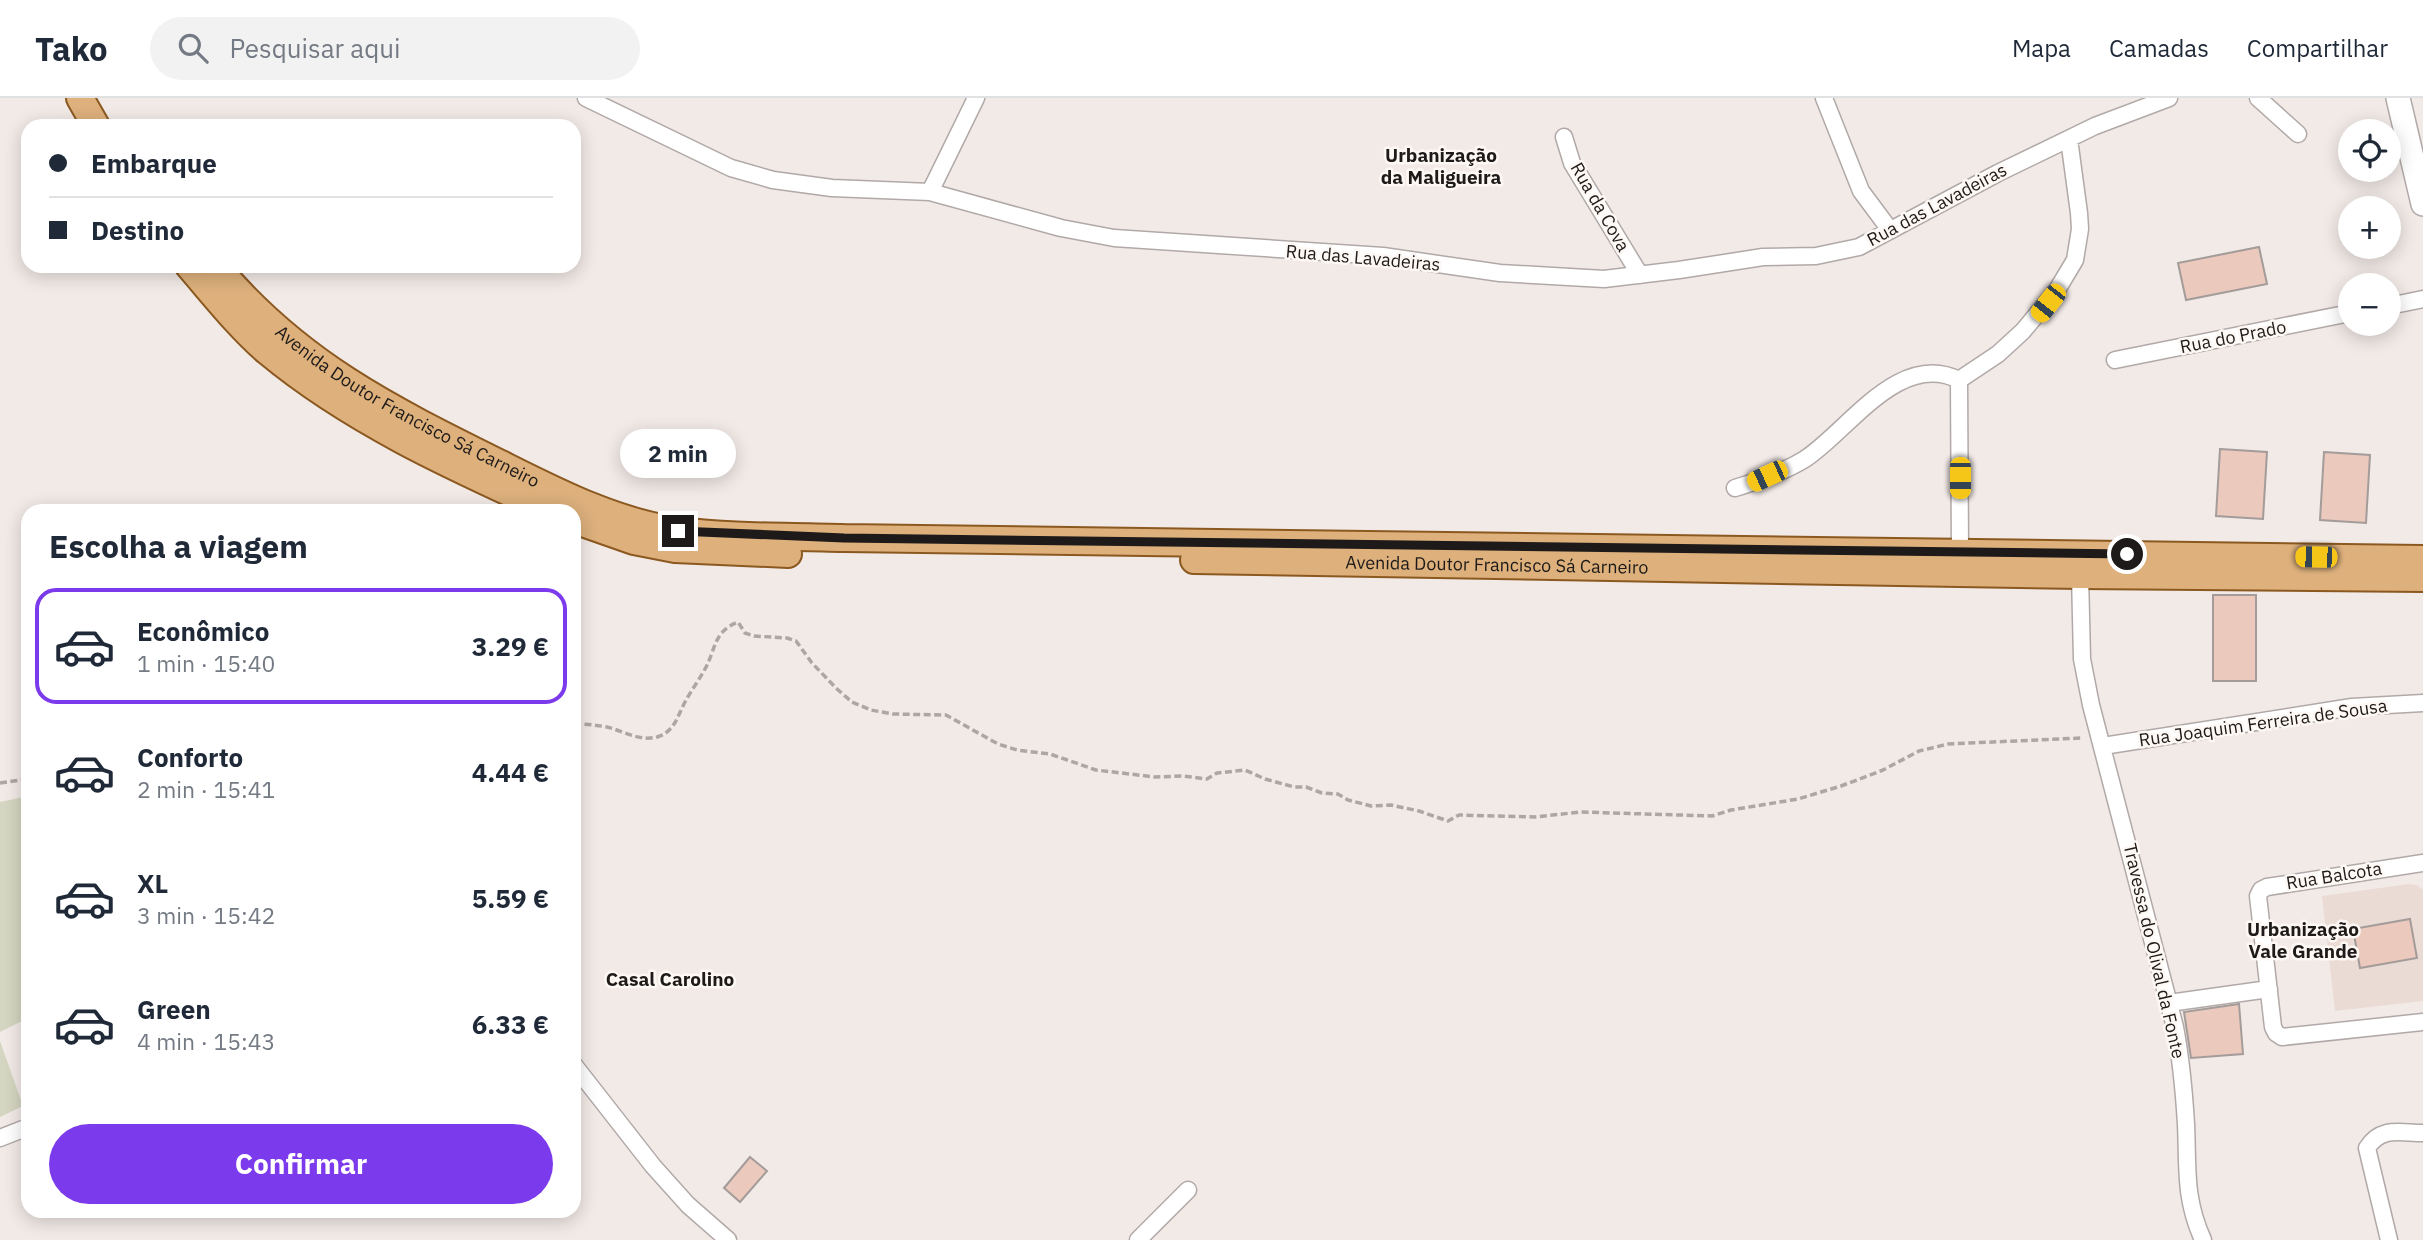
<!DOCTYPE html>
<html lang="pt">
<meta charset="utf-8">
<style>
body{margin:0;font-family:"IBM Plex Sans",sans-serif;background:#f2f2f3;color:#1f2937;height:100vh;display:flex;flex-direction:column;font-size:26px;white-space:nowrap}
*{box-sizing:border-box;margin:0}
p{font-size:23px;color:#747a83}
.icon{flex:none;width:38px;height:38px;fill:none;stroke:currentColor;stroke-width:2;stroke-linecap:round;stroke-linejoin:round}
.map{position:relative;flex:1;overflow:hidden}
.side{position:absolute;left:21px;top:406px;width:560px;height:714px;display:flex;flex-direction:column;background:#fff;border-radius:21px;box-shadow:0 4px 18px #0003}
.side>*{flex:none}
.top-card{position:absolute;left:21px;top:21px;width:560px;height:154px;border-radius:21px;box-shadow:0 4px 18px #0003;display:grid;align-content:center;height:154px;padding:0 28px;background:#fff}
.buttons{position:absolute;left:2338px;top:21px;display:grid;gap:14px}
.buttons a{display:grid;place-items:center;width:63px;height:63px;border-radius:50%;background:#fff;box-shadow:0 4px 18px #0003;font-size:35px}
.end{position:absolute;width:32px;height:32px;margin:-16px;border:9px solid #1d1a19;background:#fff;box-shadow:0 0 0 4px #fff}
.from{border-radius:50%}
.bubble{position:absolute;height:49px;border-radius:24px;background:#fff;box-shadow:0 4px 18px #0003;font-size:23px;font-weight:700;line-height:49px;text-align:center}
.car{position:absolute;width:21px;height:42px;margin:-21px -10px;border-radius:9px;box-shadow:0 0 5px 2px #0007;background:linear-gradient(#f5c518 24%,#345 0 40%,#f5c518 0 76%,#345 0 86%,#f5c518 0)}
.top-card b{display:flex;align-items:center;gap:24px;height:66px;font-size:26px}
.top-card b+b{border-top:2px solid #e0e1e3}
.top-card i{width:18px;height:18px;background:#1f2937}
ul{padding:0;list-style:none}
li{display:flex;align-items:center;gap:21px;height:116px;margin:0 14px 10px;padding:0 14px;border:4px solid transparent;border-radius:21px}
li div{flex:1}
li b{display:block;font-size:26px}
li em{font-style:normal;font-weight:700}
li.current{border-color:#7c3aed}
li>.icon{width:63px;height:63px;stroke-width:1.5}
h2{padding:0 28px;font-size:32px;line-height:84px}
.action{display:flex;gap:14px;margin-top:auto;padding:14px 28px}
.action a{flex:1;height:80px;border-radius:42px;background:#7c3aed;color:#fff;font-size:28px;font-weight:700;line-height:80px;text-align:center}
header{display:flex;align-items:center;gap:42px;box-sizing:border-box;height:98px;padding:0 35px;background:#fff;border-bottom:2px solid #e0e1e3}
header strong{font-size:33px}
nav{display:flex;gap:38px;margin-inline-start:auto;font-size:24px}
.search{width:490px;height:63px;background:#f2f2f3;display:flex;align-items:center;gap:18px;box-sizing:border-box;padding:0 24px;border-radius:38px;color:#747a83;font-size:26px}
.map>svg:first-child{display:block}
.built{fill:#ebdbd5}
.green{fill:#d4d6c1}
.building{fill:#ebc9bc;stroke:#a49c9a;stroke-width:2}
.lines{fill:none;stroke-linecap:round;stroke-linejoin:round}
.street-casing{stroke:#b1a9a7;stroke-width:19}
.secondary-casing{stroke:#b1a9a7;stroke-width:26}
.primary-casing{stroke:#8b5920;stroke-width:30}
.path{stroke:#ada7a4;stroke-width:3.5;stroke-dasharray:7 3.5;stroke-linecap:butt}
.street{stroke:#fff;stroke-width:16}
.secondary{stroke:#fff;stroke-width:23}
.primary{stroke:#ddb07c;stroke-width:26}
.route{stroke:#1d1a19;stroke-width:9}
.labels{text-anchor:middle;stroke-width:5;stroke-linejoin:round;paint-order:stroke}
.street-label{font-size:18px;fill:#1d1a19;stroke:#fef8f5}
.neighbourhood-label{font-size:19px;font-weight:bold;fill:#1d1a19;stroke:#fef8f5}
</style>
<header>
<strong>Tako</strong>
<div class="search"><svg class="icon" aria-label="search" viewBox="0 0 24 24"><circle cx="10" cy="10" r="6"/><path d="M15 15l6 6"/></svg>Pesquisar aqui</div>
<nav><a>Mapa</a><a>Camadas</a><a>Compartilhar</a></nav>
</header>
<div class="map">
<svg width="2423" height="1142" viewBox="0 0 2423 1142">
<rect width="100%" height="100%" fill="#f2eae7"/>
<path class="built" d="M2409,786L2417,787L2423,792V903L2335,913L2322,798Z"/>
<path class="green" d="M28,698V920L0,934V704Z
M0,943L23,1008L0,1019Z"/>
<path class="building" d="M2259,149L2267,186L2186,202L2178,165Z
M2220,351L2267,354L2263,421L2216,418Z
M2324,354L2370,357L2366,425L2320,422Z
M2213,497H2256V583H2213Z
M2410,821L2417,860L2360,870L2353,831Z
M2239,906L2243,956L2191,960L2184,914Z
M750,1059L767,1073L740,1104L724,1090Z"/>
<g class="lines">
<g class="street-casing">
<path id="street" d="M586,0L731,70L773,82L832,90L930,94L1061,130L1114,140L1383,158L1500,175L1604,181L1679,172L1763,159L1816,158L1859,149L1998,75L2095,28L2169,0
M1824,0L1861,93L1890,132
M2258,0L2298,36
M1564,39L1572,65L1640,177
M930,94L976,0
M2389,208L2423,201
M2115,262L2350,215
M1735,390C1758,383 1784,374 1805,361C1848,333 1899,252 1959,282
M1960,454L1959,282L1998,256L2023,233L2057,192L2075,162L2080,131L2079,115L2069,41
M2080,477L2082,561L2091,607L2175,929C2181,961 2184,993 2186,1026C2188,1070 2184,1100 2203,1142
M2103,648L2352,609L2423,605
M2423,765L2267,789L2261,792L2258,798L2273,929L2276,935L2282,939L2423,924
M2169,905L2269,891
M574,967L653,1068L688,1107L728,1142
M0,1040L28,1029
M1138,1142L1188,1092
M2389,1142L2367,1050C2381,1028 2400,1035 2423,1035"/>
</g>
<g class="secondary-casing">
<path id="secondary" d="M2398,0L2423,106"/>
</g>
<g class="primary-casing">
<g id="primary">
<path d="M80,0L96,28"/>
<path d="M189,168C214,197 239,229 268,254C351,323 453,369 550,413"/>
<path id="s1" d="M216,168C298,266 390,311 501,366C557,394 617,425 680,433C734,440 790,438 844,440L2423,461"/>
<path d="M574,422L634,443L675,451L788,456"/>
<path id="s2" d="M1194,462L2080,477L2423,480"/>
</g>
</g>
<path class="path" d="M574,626C585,626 596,627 607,629C624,633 641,645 660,638C675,632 678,617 685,604C691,593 699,582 705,571C716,551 713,534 738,524L745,535L754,538L787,540L796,543L812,565L837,591L852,604L871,612L893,616L946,617L998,646L1017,652L1050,656L1096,672L1155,679L1183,678L1207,681L1217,675L1245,672L1265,681L1294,689H1306L1322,695L1338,696L1348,702L1371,708L1391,707L1419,713L1448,723L1459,717L1535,719L1580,714L1712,718L1731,712L1798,701L1841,688L1883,672L1919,653L1948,646L2082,640
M0,685L28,681"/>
<use href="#street" class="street"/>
<use href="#secondary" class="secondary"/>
<use href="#primary" class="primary"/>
</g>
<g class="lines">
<path class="route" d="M678,433L844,440L2127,456"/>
</g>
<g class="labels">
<g class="street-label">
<text transform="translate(1937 107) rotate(-28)" y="6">Rua das Lavadeiras</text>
<text transform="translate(1600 109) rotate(60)" y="6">Rua da Cova</text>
<text transform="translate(1363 160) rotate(5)" y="6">Rua das Lavadeiras</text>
<text transform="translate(2233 239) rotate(-11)" y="6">Rua do Prado</text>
<text dy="6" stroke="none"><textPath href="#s1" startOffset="240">Avenida Doutor Francisco Sá Carneiro</textPath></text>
<text dy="6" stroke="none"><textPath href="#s2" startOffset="303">Avenida Doutor Francisco Sá Carneiro</textPath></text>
<text transform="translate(2263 625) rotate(-8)" y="6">Rua Joaquim Ferreira de Sousa</text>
<text transform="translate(2334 778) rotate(-9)" y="6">Rua Balcota</text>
<text transform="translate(2154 853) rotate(77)" y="6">Travessa do Olival da Fonte</text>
</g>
<g class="neighbourhood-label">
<text x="1441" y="64">Urbanização<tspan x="1441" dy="22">da Maligueira</tspan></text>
<text x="2303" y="838">Urbanização<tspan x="2303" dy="22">Vale Grande</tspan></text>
<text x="670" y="888">Casal Carolino</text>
</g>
</g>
</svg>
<div class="buttons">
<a><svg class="icon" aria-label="locate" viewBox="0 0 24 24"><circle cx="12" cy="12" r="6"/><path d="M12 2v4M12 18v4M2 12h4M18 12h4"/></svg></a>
<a>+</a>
<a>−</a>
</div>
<i class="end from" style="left:2127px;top:456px"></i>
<i class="end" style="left:678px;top:433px"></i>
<div class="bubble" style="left:620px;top:331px;width:116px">2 min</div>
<i class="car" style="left:2048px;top:205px;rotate:218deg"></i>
<i class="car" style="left:1767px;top:378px;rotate:245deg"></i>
<i class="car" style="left:1960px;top:380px;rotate:180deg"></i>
<i class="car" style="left:2316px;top:459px;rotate:271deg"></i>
<div class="top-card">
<b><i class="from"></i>Embarque</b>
<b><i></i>Destino</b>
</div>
<section class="side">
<h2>Escolha a viagem</h2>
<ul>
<li class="current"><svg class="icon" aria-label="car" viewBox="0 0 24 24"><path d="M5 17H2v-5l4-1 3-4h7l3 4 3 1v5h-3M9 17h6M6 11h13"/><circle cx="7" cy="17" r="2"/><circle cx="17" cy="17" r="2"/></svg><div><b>Econômico</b><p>1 min · 15:40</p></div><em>3.29 €</em></li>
<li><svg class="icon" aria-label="car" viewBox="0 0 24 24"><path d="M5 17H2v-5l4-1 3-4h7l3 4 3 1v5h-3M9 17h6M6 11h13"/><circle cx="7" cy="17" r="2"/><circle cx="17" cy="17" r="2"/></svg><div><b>Conforto</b><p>2 min · 15:41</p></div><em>4.44 €</em></li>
<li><svg class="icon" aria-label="car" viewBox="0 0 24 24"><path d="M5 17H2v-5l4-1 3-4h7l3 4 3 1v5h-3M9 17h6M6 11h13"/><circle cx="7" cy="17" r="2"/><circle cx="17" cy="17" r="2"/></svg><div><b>XL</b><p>3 min · 15:42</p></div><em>5.59 €</em></li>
<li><svg class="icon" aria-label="car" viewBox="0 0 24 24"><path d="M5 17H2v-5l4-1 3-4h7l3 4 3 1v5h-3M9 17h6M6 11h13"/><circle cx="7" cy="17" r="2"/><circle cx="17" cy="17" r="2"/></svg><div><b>Green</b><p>4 min · 15:43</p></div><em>6.33 €</em></li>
</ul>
<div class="action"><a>Confirmar</a></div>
</section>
</div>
